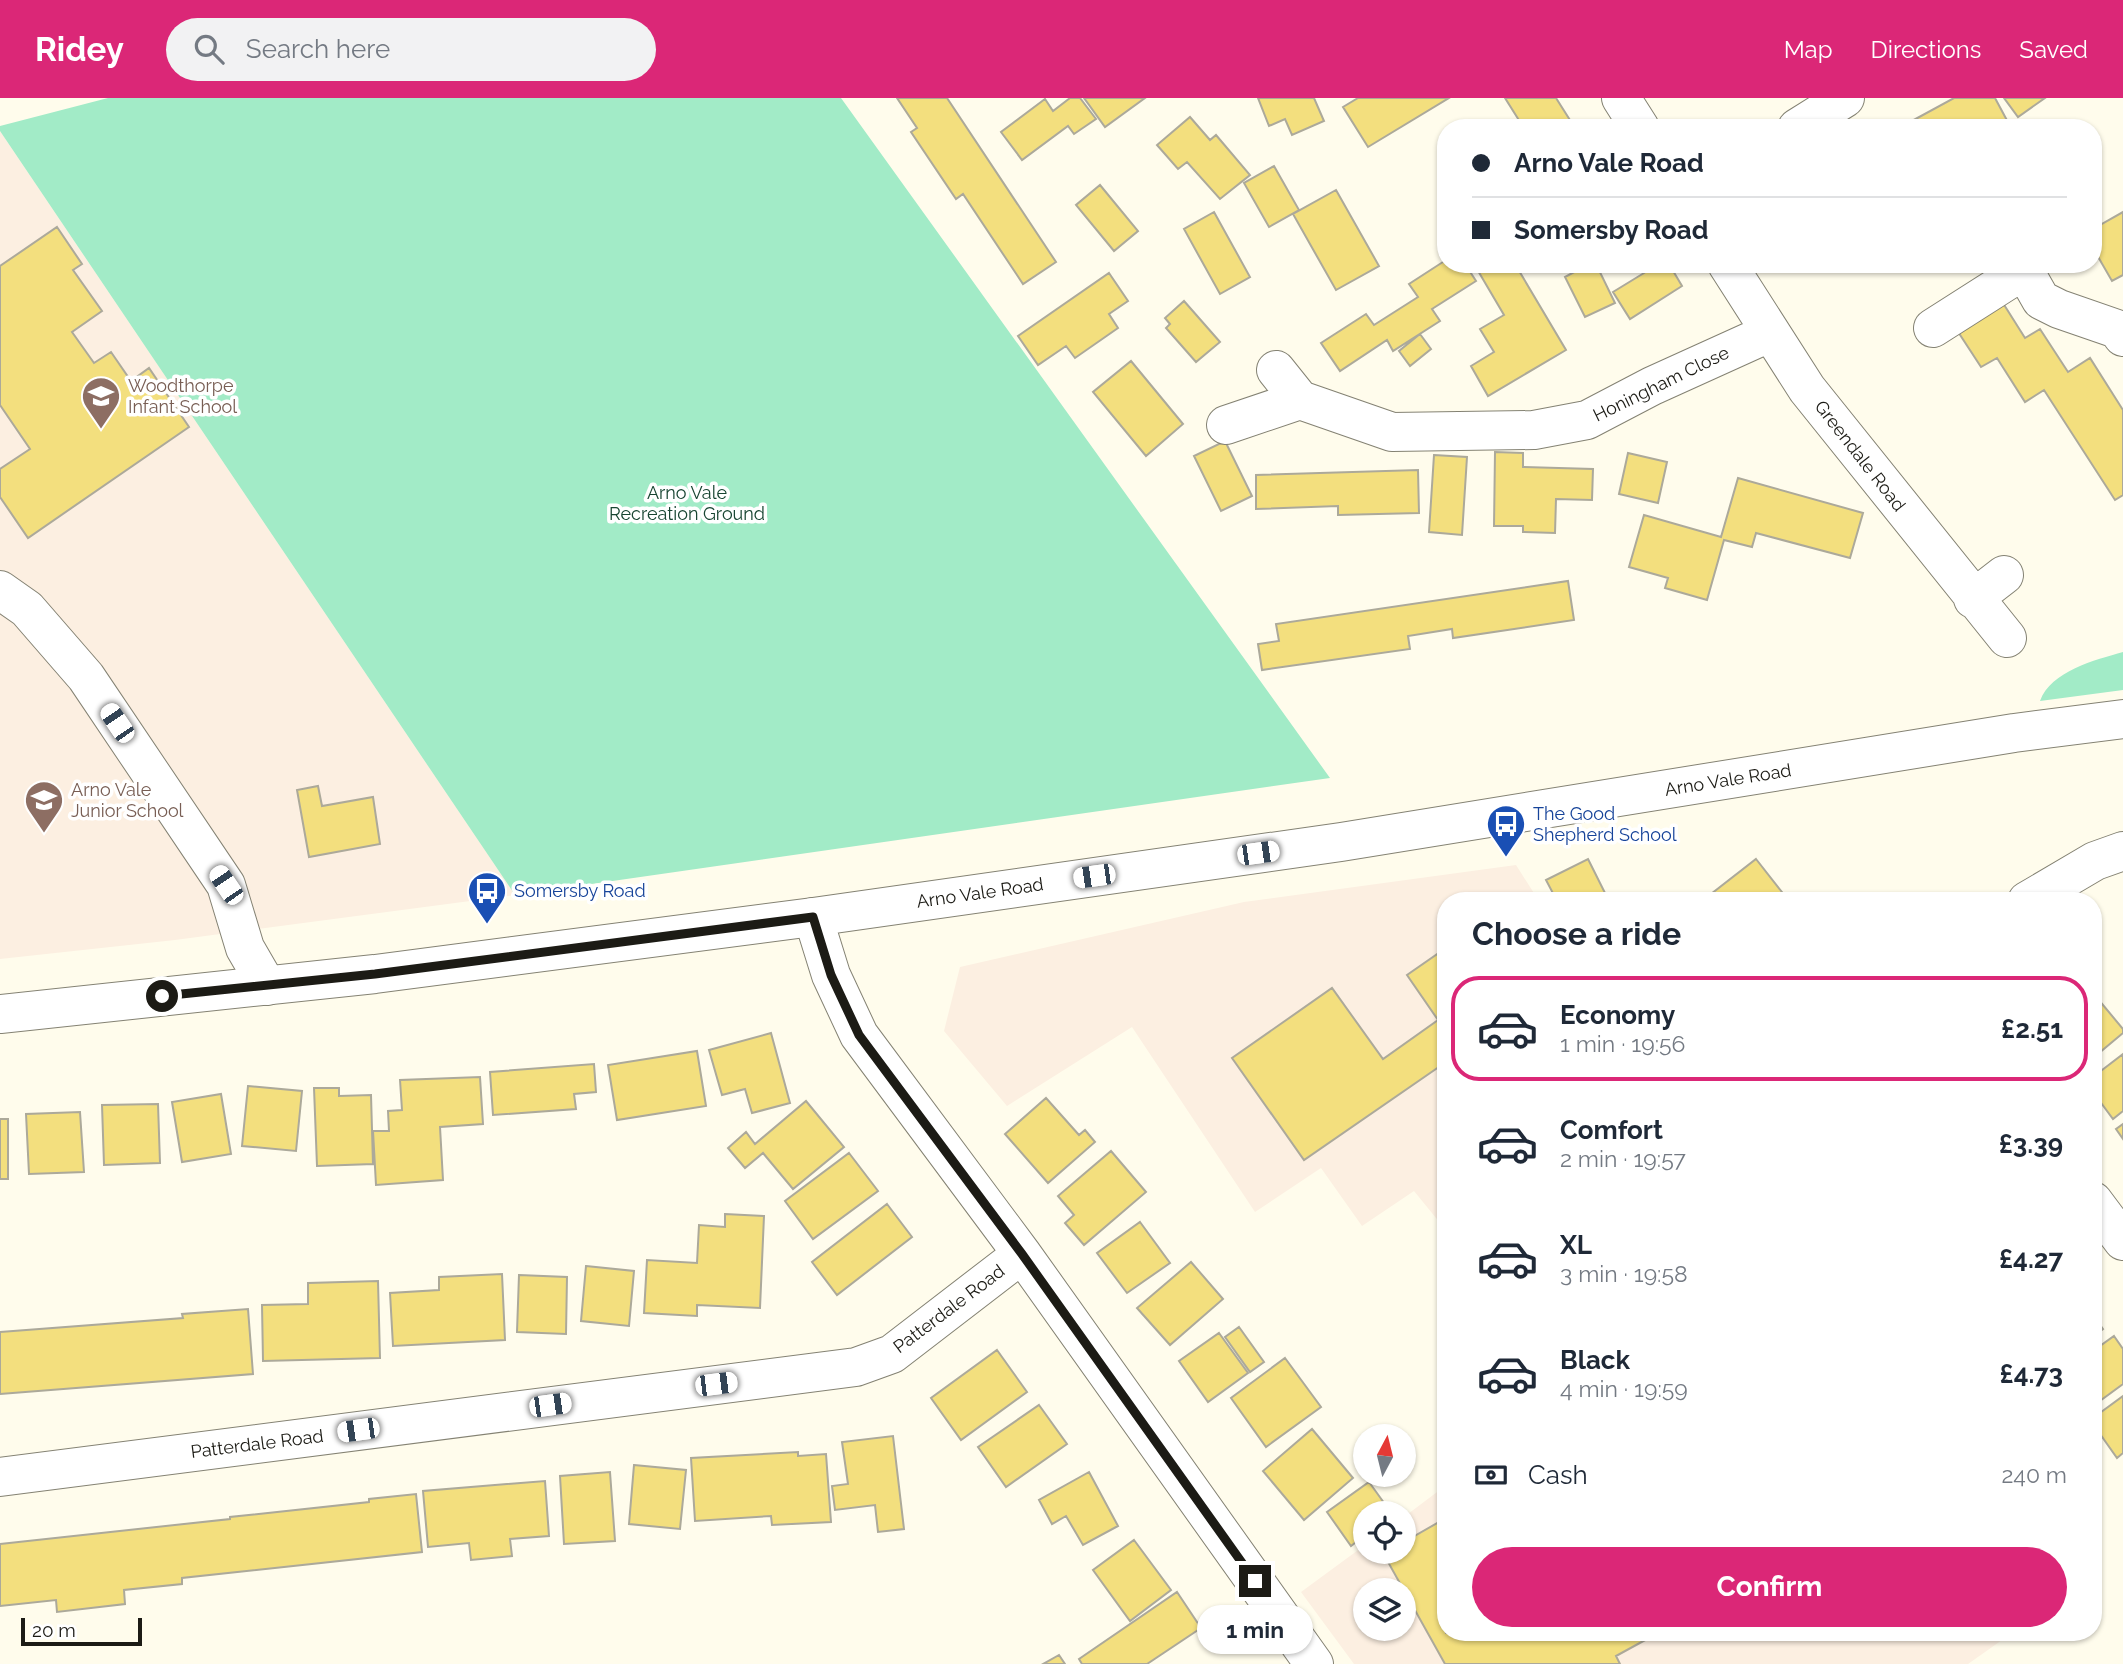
<!DOCTYPE html>
<meta charset="utf-8">
<style>
body{margin:0;font-family:Raleway,sans-serif;background:#f2f2f3;color:#1f2937;height:100vh;display:flex;flex-direction:column;font-size:26px;white-space:nowrap}
*{box-sizing:border-box;margin:0}
p{font-size:23px;color:#747a83}
.icon{flex:none;width:38px;height:38px;fill:none;stroke:currentColor;stroke-width:2;stroke-linecap:round;stroke-linejoin:round}
.map{position:relative;flex:1;overflow:hidden}
.sheet{position:absolute;left:1437px;top:794px;width:665px;height:749px;display:flex;flex-direction:column;background:#fff;border-radius:28px;box-shadow:0 2px 5px #0004}
.sheet>*{flex:none}
.hud{position:absolute;left:1437px;top:21px;width:665px;height:154px;border-radius:28px;box-shadow:0 2px 5px #0004;display:grid;align-content:center;height:154px;padding:0 35px;background:#fff}
.needle{width:46px;rotate:7deg}
.fabs{position:absolute;left:1353px;top:1326px;display:grid;gap:14px}
.fabs a{display:grid;place-items:center;width:63px;height:63px;border-radius:50%;background:#fff;box-shadow:0 2px 5px #0004;font-size:35px}
.scale{position:absolute;left:21px;bottom:18px;width:121px;box-sizing:border-box;padding-left:7px;border:4px solid #1c1b15;border-top:0;font-size:19px;line-height:24px;white-space:nowrap;color:#1c1b15;-webkit-text-stroke:5px #fff;paint-order:stroke}
.end{position:absolute;width:32px;height:32px;margin:-16px;border:9px solid #1c1b15;background:#fff;box-shadow:0 0 0 4px #fff}
.from{border-radius:50%}
.bubble{position:absolute;height:49px;border-radius:24px;background:#fff;box-shadow:0 2px 5px #0004;font-size:23px;font-weight:700;line-height:49px;text-align:center}
.car{position:absolute;width:21px;height:42px;margin:-21px -10px;border-radius:9px;box-shadow:0 0 5px 2px #0007;background:linear-gradient(#fff 24%,#345 0 40%,#fff 0 76%,#345 0 86%,#fff 0)}
.hud b{display:flex;align-items:center;gap:24px;height:66px;font-size:26px}
.hud b+b{border-top:2px solid #e0e1e3}
.hud i{width:18px;height:18px;background:#1f2937}
ul{padding:0;list-style:none}
li{display:flex;align-items:center;gap:21px;height:105px;margin:0 14px 10px;padding:0 21px;border:4px solid transparent;border-radius:28px}
li div{flex:1}
li b{display:block;font-size:26px}
li em{font-style:normal;font-weight:700}
li.selected{border-color:#db2777}
li>.icon{width:63px;height:63px;stroke-width:1.5}
h2{padding:0 35px;font-size:32px;line-height:84px}
.pay{display:flex;align-items:center;gap:18px;height:77px;padding:0 35px;font-size:26px}
.pay p{margin-inline-start:auto}
.cta{display:flex;gap:14px;margin-top:auto;padding:14px 35px}
.cta a{flex:1;height:80px;border-radius:42px;background:#db2777;color:#fff;font-size:28px;font-weight:700;line-height:80px;text-align:center}
header{display:flex;align-items:center;gap:42px;box-sizing:border-box;height:98px;padding:0 35px;background:#db2777;color:#fff}
header strong{font-size:33px}
nav{display:flex;gap:38px;margin-inline-start:auto;font-size:24px}
.search{width:490px;height:63px;background:#f2f2f3;display:flex;align-items:center;gap:18px;box-sizing:border-box;padding:0 24px;border-radius:38px;color:#747a83;font-size:26px}
.map>svg:first-child{display:block}
.education{fill:#fcefe1;fill-rule:evenodd}
.green{fill:#a2ebc7}
.building{fill:#f3df7e;stroke:#aca99a;stroke-width:2}
.lines{fill:none;stroke-linecap:round;stroke-linejoin:round}
.minor-casing{stroke:#848273;stroke-width:40}
.major-casing{stroke:#848273;stroke-width:40}
.minor{stroke:#fff;stroke-width:38}
.major{stroke:#fff;stroke-width:38}
.route{stroke:#1c1b15;stroke-width:9}
.labels{text-anchor:middle;stroke-width:7;stroke-linejoin:round;paint-order:stroke}
.street-label{font-size:18px;fill:#1c1b15;stroke:#fff}
.education-label{font-size:18px;fill:#785e54;stroke:#fff;text-anchor:start}
.park-label{font-size:18px;fill:#184532;stroke:#fff}
.transit-label{font-size:18px;fill:#164399;stroke:#fff;text-anchor:start}
</style>
<header>
<strong>Ridey</strong>
<div class="search"><svg class="icon" aria-label="search" viewBox="0 0 24 24"><circle cx="10" cy="10" r="6"/><path d="M15 15l6 6"/></svg>Search here</div>
<nav><a>Map</a><a>Directions</a><a>Saved</a></nav>
</header>
<div class="map">
<svg width="2123" height="1566" viewBox="0 0 2123 1566">
<rect width="100%" height="100%" fill="#fffcec"/>
<path class="education" d="M0,33L515,797L175,842L0,861Z
M1516,767L1539,803H1446L1445,1131L1414,1093L1362,1128L1321,1070L1255,1114L1132,929L1007,1008L944,933L960,869L1244,804Z
M1445,1388L1446,1535H2012L1968,1566H1354L1301,1494L1365,1447V1454H1404V1419ZM1365,1493H1404V1531H1365Z"/>
<path class="green" d="M108,0H841L1330,680L515,797L0,33V28Z
M2123,554V592L2040,603C2051,573 2095,562 2123,554Z"/>
<path class="building" d="M897,0H947L1056,164L1023,186L963,96L956,101L911,34L917,30Z
M1070,0H1080L1096,21L1074,36L1068,28L1022,62L1001,34L1045,1L1053,13Z
M1084,0H1145L1105,29Z
M1258,0H1314L1324,23L1292,37L1285,21L1269,28Z
M1358,0H1449L1368,49L1343,9Z
M1505,0H1556L1575,30H1531L1527,23L1522,27Z
M1954,0H1995L2010,28L2007,30H1899Z
M2004,0H2045L2018,19Z
M1190,19L1210,42L1216,37L1250,77L1220,101L1187,64L1178,71L1157,47Z
M1274,68L1299,112L1269,129L1244,85Z
M1100,87L1138,133L1114,153L1076,107Z
M1336,92L1379,168L1336,192L1293,116Z
M1214,114L1250,179L1220,196L1184,131Z
M2123,114V177L2112,183L2093,150V131Z
M57,129L82,166L73,172L102,213L72,234L94,265L111,254L131,283L149,270L189,329L28,440L0,399V371L30,351L0,307V168Z
M1446,162V166H1465L1476,183L1432,211L1440,223L1393,253L1387,242L1340,273L1321,245L1366,216L1374,227L1418,199L1409,186Z
M1474,166H1515L1566,252L1488,298L1471,268L1494,254L1480,231L1504,217Z
M1589,166H1596L1615,205L1585,219L1565,179Z
M1638,166H1669L1682,188L1630,221L1613,194L1644,175Z
M1109,175L1128,203L1109,216L1118,230L1075,260L1066,248L1038,267L1018,238Z
M1996,194L2025,240L2040,231L2068,274L2090,260L2123,312V397L2115,402L2044,292L2025,304L1997,260L1981,269L1951,223Z
M1184,203L1220,244L1196,264L1166,230L1170,226L1165,220Z
M1420,236L1431,251L1410,268L1399,253Z
M1131,263L1183,326L1146,358L1093,294Z
M1225,343L1252,398L1221,413L1194,358Z
M1495,354L1523,355V369L1593,371L1592,402L1556,401L1555,435L1523,434V428H1494Z
M1628,355L1667,364L1658,405L1619,396Z
M1434,357L1467,359L1462,437L1429,434Z
M1418,372L1419,415L1338,417V408L1256,411V377Z
M1738,380L1863,415L1850,460L1756,435L1752,449L1724,442L1707,502L1665,490L1668,480L1629,469L1644,417L1721,439Z
M1568,483L1574,522L1453,540L1452,531L1408,538L1410,551L1262,572L1258,546L1279,543L1276,526Z
M318,688L322,708L373,699L380,746L309,759L297,692Z
M1588,761L1609,803H1557L1546,782Z
M1756,761L1789,803H1702Z
M1446,850V964L1304,1062L1232,960L1332,890L1383,961L1438,922L1407,877Z
M2093,895L2123,931V935L2093,960Z
M771,935L790,1005L752,1015L745,991L722,997L709,952Z
M697,953L706,1008L617,1022L608,967Z
M2123,956V1013L2113,1021L2093,994V979Z
M594,966L596,994L574,996L576,1011L493,1017L490,974Z
M480,979L483,1026L440,1029L443,1082L376,1087L373,1033H389L388,1013L402,1012L400,982Z
M248,988L302,993L296,1053L242,1048Z
M314,990H339V998L371,997L373,1066L317,1068Z
M221,996L231,1056L182,1064L172,1004Z
M1046,1000L1079,1037L1085,1032L1095,1044L1048,1085L1005,1036Z
M806,1003L844,1049L793,1091L763,1055L745,1070L728,1050L746,1034L755,1046Z
M158,1006L160,1065L104,1067L102,1007Z
M80,1014L84,1074L29,1076L26,1016Z
M0,1021H8V1081H0Z
M2123,1026V1041L2116,1031Z
M1111,1053L1146,1094L1084,1147L1065,1125L1074,1117L1058,1098Z
M849,1055L878,1093L813,1141L785,1103Z
M887,1106L912,1139L837,1197L812,1164Z
M725,1116L764,1118L760,1210L697,1207V1218L644,1215L647,1162L697,1165L699,1127L725,1129Z
M1140,1124L1170,1165L1127,1195L1097,1155Z
M1191,1164L1223,1201L1170,1247L1137,1210Z
M586,1168L634,1173L629,1228L581,1223Z
M502,1176L505,1242L393,1248L390,1195L439,1192V1179Z
M519,1177L567,1179L566,1236L517,1234Z
M378,1183L380,1260L263,1263L262,1207L308,1206V1185Z
M248,1211L253,1276L0,1296V1234L183,1220L182,1216Z
M2093,1217L2103,1231L2093,1239Z
M1239,1229L1264,1264L1250,1274L1225,1239Z
M1219,1235L1248,1275L1208,1304L1179,1263Z
M2114,1238L2123,1251V1286L2093,1308V1253Z
M997,1252L1027,1294L961,1342L931,1300Z
M1285,1260L1321,1309L1266,1349L1231,1300Z
M2123,1298V1355L2117,1360L2093,1326V1320Z
M1039,1307L1067,1346L1006,1389L978,1349Z
M1312,1331L1353,1380L1304,1422L1263,1373Z
M893,1338L904,1431L878,1434L875,1407L835,1412L832,1388L848,1386L842,1344Z
M798,1354V1358L826,1356L831,1424L772,1427L771,1418L695,1423L691,1360Z
M634,1367L686,1372L680,1431L629,1426Z
M610,1374L615,1443L564,1446L560,1378Z
M1089,1374L1118,1428L1083,1447L1066,1418L1052,1426L1039,1402Z
M545,1383L549,1438L510,1441L512,1458L471,1462L469,1445L428,1449L423,1393Z
M1369,1384L1392,1416H1365V1437L1351,1448L1327,1414Z
M416,1396L422,1454L182,1480V1486L124,1492L125,1506L57,1514L56,1502L0,1508V1446L230,1421V1419L369,1404V1401Z
M1446,1420V1535H1658L1616,1558L1620,1566H1445L1383,1455L1404,1454V1444Z
M1134,1442L1171,1492L1130,1523L1093,1472Z
M1177,1494L1201,1530L1147,1566H1082L1079,1561Z
M1059,1557L1065,1566H1043Z"/>
<g class="lines">
<g class="minor-casing">
<path id="minor" d="M1621,0L1640,30
M1797,30L1845,0
M1727,166L1807,291L2007,540
M1933,230L2024,172L2041,202L2059,211L2117,231L2123,239
M1276,272L1300,302L1392,334L1534,332L1587,322L1652,288L1769,235
M1226,327L1300,302
M0,492L27,511L86,579L226,787L245,850L267,888
M1973,501L2004,477
M2027,803L2095,763L2123,753
M813,819L831,877L859,937L1022,1156L1314,1566
M2093,1103L2123,1143
M0,1379L856,1269L892,1256L1022,1156"/>
</g>
<g class="major-casing">
<path id="major" d="M0,916L375,876L813,819L1341,744L2014,635L2123,621"/>
</g>
<use href="#minor" class="minor"/>
<use href="#major" class="major"/>
</g>
<g class="lines">
<path class="route" d="M162,898L375,876L813,819L831,877L859,937L1022,1156L1255,1483"/>
</g>
<defs>
<g id="school-pin" transform="scale(2.0125)"><path d="M0 17L-7.5 6A9.5 9.5 0 1 1 7.5 6Z" fill="#8d6e63" stroke="#fff"/><path d="M0-5L7-2L0 1L-7-2ZM-4 1L0 2.5L4 1V4Q0 6-4 4Z" fill="#fff"/></g>
<g id="bus-pin" transform="scale(2.0125)"><path d="M0 17L-7.5 6A9.5 9.5 0 1 1 7.5 6Z" fill="#1a4fb4" stroke="#fff"/><path d="M-5-6H5V4H4V6H2V4H-2V6H-4V4H-5ZM-3.5-4V0h7V-4ZM-3.5 1.2v1.5H-2V1.2ZM2 1.2v1.5H3.5V1.2Z" fill="#fff"/></g>
</defs>
<g fill-rule="evenodd">
<use href="#school-pin" x="101" y="298"/>
<use href="#school-pin" x="44" y="702"/>
<use href="#bus-pin" x="1506" y="726"/>
<use href="#bus-pin" x="487" y="793"/>
</g>
<g class="labels">
<g class="street-label">
<text transform="translate(1661 286) rotate(-26)" y="6">Honingham Close</text>
<text transform="translate(1860 358) rotate(52)" y="6">Greendale Road</text>
<text transform="translate(1728 682) rotate(-9)" y="6">Arno Vale Road</text>
<text transform="translate(980 795) rotate(-8)" y="6">Arno Vale Road</text>
<text transform="translate(949 1211) rotate(-37)" y="6">Patterdale Road</text>
<text transform="translate(257 1346) rotate(-7)" y="6">Patterdale Road</text>
</g>
<g class="education-label">
<text x="128" y="294">Woodthorpe<tspan x="128" dy="21">Infant School</tspan></text>
<text x="71" y="698">Arno Vale<tspan x="71" dy="21">Junior School</tspan></text>
</g>
<g class="park-label">
<text x="687" y="401">Arno Vale<tspan x="687" dy="21">Recreation Ground</tspan></text>
</g>
<g class="transit-label">
<text x="1533" y="722">The Good<tspan x="1533" dy="21">Shepherd School</tspan></text>
<text x="514" y="799">Somersby Road</text>
</g>
</g>
</svg>
<div class="fabs">
<a><svg class="needle" viewBox="-14 -14 28 28"><path d="M0-13l5 13h-10z" fill="#e53935"/><path d="M0 13l5-13h-10z" fill="#747a83"/></svg></a>
<a><svg class="icon" aria-label="locate" viewBox="0 0 24 24"><circle cx="12" cy="12" r="6"/><path d="M12 2v4M12 18v4M2 12h4M18 12h4"/></svg></a>
<a><svg class="icon" aria-label="layers" viewBox="0 0 24 24"><path d="M12 4l9 5-9 5-9-5zM3 14l9 5 9-5"/></svg></a>
</div>
<div class="scale">20 m</div>
<i class="end from" style="left:162px;top:898px"></i>
<i class="end" style="left:1255px;top:1483px"></i>
<div class="bubble" style="left:1197px;top:1507px;width:116px">1 min</div>
<i class="car" style="left:117px;top:625px;rotate:326deg"></i>
<i class="car" style="left:1258px;top:755px;rotate:82deg"></i>
<i class="car" style="left:1094px;top:778px;rotate:262deg"></i>
<i class="car" style="left:226px;top:787px;rotate:326deg"></i>
<i class="car" style="left:716px;top:1286px;rotate:83deg"></i>
<i class="car" style="left:550px;top:1307px;rotate:82deg"></i>
<i class="car" style="left:358px;top:1332px;rotate:262deg"></i>
<div class="hud">
<b><i class="from"></i>Arno Vale Road</b>
<b><i></i>Somersby Road</b>
</div>
<section class="sheet">
<h2>Choose a ride</h2>
<ul>
<li class="selected"><svg class="icon" aria-label="car" viewBox="0 0 24 24"><path d="M5 17H2v-5l4-1 3-4h7l3 4 3 1v5h-3M9 17h6M6 11h13"/><circle cx="7" cy="17" r="2"/><circle cx="17" cy="17" r="2"/></svg><div><b>Economy</b><p>1 min · 19:56</p></div><em>£2.51</em></li>
<li><svg class="icon" aria-label="car" viewBox="0 0 24 24"><path d="M5 17H2v-5l4-1 3-4h7l3 4 3 1v5h-3M9 17h6M6 11h13"/><circle cx="7" cy="17" r="2"/><circle cx="17" cy="17" r="2"/></svg><div><b>Comfort</b><p>2 min · 19:57</p></div><em>£3.39</em></li>
<li><svg class="icon" aria-label="car" viewBox="0 0 24 24"><path d="M5 17H2v-5l4-1 3-4h7l3 4 3 1v5h-3M9 17h6M6 11h13"/><circle cx="7" cy="17" r="2"/><circle cx="17" cy="17" r="2"/></svg><div><b>XL</b><p>3 min · 19:58</p></div><em>£4.27</em></li>
<li><svg class="icon" aria-label="car" viewBox="0 0 24 24"><path d="M5 17H2v-5l4-1 3-4h7l3 4 3 1v5h-3M9 17h6M6 11h13"/><circle cx="7" cy="17" r="2"/><circle cx="17" cy="17" r="2"/></svg><div><b>Black</b><p>4 min · 19:59</p></div><em>£4.73</em></li>
</ul>
<div class="pay"><svg class="icon" aria-label="cash" viewBox="0 0 24 24"><path d="M3 7h18v10H3z"/><circle cx="12" cy="12" r="2"/></svg>Cash<p>240 m</p></div>
<div class="cta"><a>Confirm</a></div>
</section>
</div>
